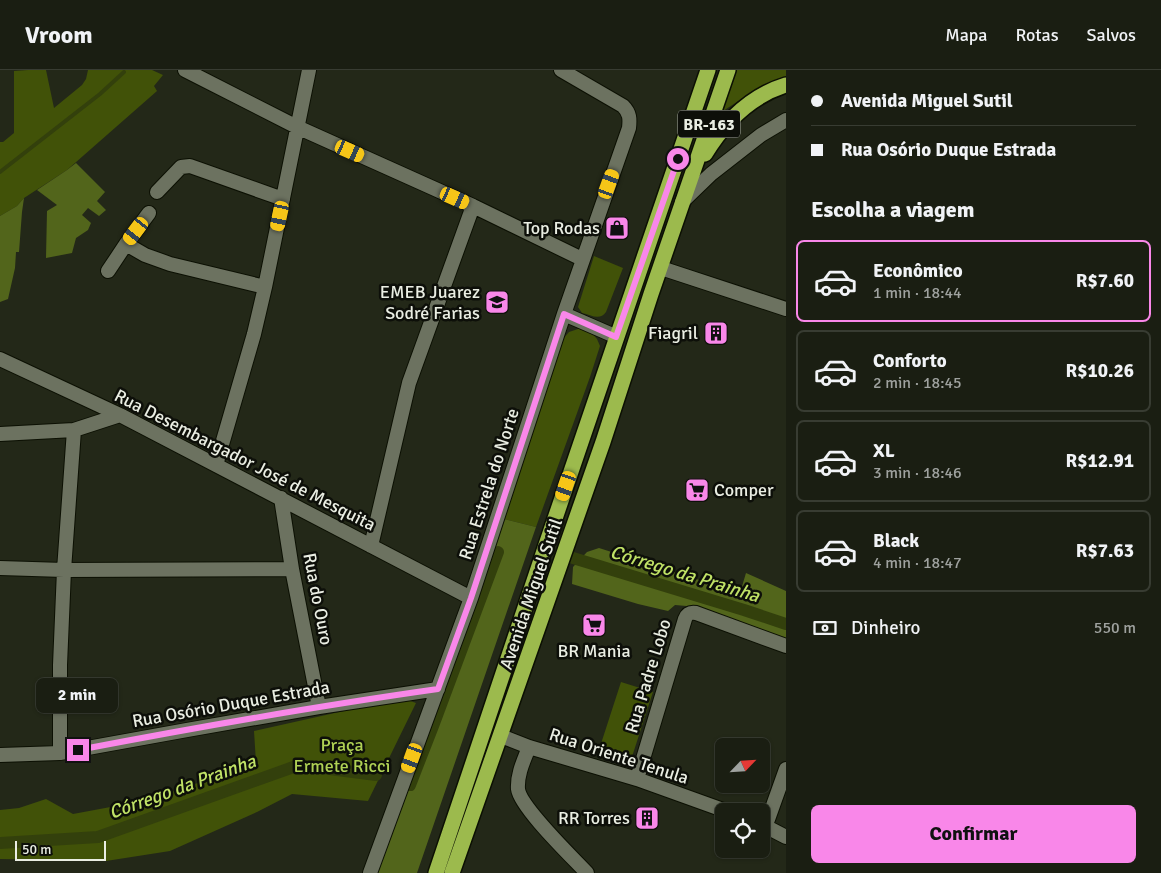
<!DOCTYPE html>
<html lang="pt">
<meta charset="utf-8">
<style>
body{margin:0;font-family:Signika,sans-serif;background:#272b20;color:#f1f3f6;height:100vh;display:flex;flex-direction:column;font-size:19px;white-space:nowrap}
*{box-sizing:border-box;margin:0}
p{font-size:16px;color:#9fa29f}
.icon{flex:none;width:28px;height:28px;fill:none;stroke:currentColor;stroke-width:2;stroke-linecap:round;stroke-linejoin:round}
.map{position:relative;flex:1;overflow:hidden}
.details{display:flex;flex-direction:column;background:#1a1e12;width:375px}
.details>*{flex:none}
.guide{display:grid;align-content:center;height:110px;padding:0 25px;background:#1a1e12}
.needle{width:32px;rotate:65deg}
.fabs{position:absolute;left:715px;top:668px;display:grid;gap:10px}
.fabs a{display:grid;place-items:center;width:55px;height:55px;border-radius:8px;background:#1a1e12;box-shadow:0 1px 4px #0004,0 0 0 1px #383c32;font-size:25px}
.scale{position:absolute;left:15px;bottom:12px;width:91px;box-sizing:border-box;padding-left:5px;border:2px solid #eaeee3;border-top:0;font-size:14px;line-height:18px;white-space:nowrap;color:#eaeee3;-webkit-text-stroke:4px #0d0f09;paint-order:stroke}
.end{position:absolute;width:22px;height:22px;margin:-11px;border:6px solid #f987e9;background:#111;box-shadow:0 0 0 2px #111}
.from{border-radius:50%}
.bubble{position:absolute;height:35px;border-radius:8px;background:#1a1e12;box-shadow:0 1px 4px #0004,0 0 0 1px #383c32;font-size:16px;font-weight:700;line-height:35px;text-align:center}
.car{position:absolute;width:15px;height:30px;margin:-15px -8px;border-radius:6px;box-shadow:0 0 4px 1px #0007;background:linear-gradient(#f5c518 24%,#345 0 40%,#f5c518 0 76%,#345 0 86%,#f5c518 0)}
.guide b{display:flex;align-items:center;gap:18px;height:48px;font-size:19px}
.guide b+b{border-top:1px solid #383c32}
.guide i{width:12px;height:12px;background:#f1f3f6}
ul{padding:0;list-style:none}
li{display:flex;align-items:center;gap:15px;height:82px;margin:0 10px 8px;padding:0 15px;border:2px solid #383c32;border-radius:8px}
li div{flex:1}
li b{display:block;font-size:19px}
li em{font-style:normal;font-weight:700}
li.selected{border-color:#f987e9}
li>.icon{width:45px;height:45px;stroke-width:1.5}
h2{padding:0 25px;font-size:22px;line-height:60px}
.pay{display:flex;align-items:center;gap:12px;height:55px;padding:0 25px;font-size:19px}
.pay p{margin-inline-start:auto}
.action{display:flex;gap:10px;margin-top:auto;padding:10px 25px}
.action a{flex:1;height:58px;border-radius:8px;background:#f987e9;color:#111;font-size:20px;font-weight:700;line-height:58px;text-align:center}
header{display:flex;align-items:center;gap:30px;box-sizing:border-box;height:70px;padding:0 25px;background:#1a1e12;border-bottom:1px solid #383c32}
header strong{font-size:24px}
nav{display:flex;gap:28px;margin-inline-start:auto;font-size:18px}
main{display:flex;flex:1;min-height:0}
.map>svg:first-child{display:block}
.green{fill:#415208}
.forest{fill:#52651b}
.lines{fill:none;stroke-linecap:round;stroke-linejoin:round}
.stream{stroke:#33400c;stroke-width:4}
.canal{stroke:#33400c;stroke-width:12}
.minor-casing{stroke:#0c1003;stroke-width:16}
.highway-casing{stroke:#0c1003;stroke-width:18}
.minor{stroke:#6c7260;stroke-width:14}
.highway{stroke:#9cba4d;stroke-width:15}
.route{stroke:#f987e9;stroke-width:6}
.labels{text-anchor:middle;stroke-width:5;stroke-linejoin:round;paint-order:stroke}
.shield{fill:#0d0f09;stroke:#a8aba2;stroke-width:1}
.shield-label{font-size:16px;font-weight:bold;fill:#eaeee3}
.poi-label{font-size:18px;fill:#eaeee3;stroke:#0d0f09;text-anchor:end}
.street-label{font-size:18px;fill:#eaeee3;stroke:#0d0f09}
.park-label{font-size:18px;fill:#afd154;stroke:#0d0f09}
.water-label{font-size:19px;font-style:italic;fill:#c0e266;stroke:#0d0f09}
</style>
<header>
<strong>Vroom</strong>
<nav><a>Mapa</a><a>Rotas</a><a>Salvos</a></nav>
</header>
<main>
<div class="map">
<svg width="786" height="803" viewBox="0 0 786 803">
<rect width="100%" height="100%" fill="#232818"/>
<path class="green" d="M28,0H46L54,38L82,15L86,9L88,0H152L163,5L154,16L157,21L67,100L24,128L17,136L0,146V72H3L14,63V1Z
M737,0H786V8C763,14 743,28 723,41Z
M594,186L623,198L606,242C600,251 591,245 582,243L578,237Z
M581,258L590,261L597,269L600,276L590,307L536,457L504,449L562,270L569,262Z
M621,612L653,622L629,696L597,686Z
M402,628L416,633L368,731L292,724L257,742L170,781L106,791L0,789V740L19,738L46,729L73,744L148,730L256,693L254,661Z"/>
<path class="forest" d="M76,93L105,122L97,131L106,140L99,146L88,138L82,145L91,153L88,160L76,168L72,183L46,188L47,141L57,135L37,120L67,100Z
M24,128L22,142L19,182H16L15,198L8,229L0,232V146L17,136Z
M504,449L536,457L417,803H374L471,548Z
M599,478L740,523L746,503L786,521V570L698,537L675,535L668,541L638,534L572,514L573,497L587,482Z"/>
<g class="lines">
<path class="stream" d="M0,102L100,24L124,2"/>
<path class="canal" d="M573,488L744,540L786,554
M406,714L410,715L433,656L498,482
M0,773L98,767L299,695L376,705"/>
<g class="minor-casing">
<path id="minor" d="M185,0L297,57L473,136L582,189
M157,122L181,97L190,96L283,129
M682,132L711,104L761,65L786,50
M149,143L126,174L145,185L170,194L265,217
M661,198L786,239
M108,201L126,174
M564,244L617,267
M0,289L120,345L471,528
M0,364L74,360L120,345
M216,395L254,264L265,217L309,0
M281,428L292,499L319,637
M371,476L409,313L473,136
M0,498L64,500L292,499
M501,666L529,677L637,709L726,741
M529,677C524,690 517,704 518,719C520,737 572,787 587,803
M60,683V595L64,500L74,360
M0,685L60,683L187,660L319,637L438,619
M637,709L685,549C687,544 690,542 696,543L786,576
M761,754L786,767
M766,755L786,699
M370,803L471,528L564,244L629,58C630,49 630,43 623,36L561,0"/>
</g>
<g class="highway-casing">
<path id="highway" d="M705,84C724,53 750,26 786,15
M436,803L547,472L708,0
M452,803L603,372L651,224L728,0"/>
</g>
<use href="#minor" class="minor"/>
<use href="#highway" class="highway"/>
</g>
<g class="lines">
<path class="route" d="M78,680C198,657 317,636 438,619L471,528L564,244L616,267L678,89"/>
</g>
<defs>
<g id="shop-square" transform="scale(1.25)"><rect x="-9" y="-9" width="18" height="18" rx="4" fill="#f987e9" stroke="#0d0f09"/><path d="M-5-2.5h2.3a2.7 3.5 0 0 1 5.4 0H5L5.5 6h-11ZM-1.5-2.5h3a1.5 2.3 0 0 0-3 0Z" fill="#111"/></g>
<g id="school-square" transform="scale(1.25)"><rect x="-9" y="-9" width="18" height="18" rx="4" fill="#f987e9" stroke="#0d0f09"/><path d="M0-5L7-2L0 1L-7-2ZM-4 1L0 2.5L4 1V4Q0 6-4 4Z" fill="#111"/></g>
<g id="building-square" transform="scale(1.25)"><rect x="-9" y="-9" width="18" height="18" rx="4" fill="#f987e9" stroke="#0d0f09"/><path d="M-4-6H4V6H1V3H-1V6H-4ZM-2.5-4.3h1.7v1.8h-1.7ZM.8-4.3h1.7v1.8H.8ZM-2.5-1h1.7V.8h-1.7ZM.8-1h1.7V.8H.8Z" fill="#111"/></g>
<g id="supermarket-square" transform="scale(1.25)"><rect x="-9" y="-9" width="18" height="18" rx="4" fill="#f987e9" stroke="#0d0f09"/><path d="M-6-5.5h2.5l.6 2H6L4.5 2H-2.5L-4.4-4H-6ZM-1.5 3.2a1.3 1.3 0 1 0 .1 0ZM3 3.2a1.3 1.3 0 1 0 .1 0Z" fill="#111"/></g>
</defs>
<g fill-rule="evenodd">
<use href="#shop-square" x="617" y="158"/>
<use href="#school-square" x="497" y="232"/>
<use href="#building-square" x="716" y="263"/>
<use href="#supermarket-square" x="697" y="420"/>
<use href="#supermarket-square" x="594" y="555"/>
<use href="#building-square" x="647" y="748"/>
</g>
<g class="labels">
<rect class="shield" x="678" y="40.5" width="62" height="27" rx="4"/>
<g class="shield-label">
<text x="709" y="60">BR-163</text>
</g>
<g class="poi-label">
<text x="600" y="164">Top Rodas</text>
<text x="480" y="228">EMEB Juarez<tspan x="480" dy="21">Sodré Farias</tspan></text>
<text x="698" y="269">Fiagril</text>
<text x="714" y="426" text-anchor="start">Comper</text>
<text x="594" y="587" text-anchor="middle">BR Mania</text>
<text x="630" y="754">RR Torres</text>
</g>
<g class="street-label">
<text transform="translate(245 390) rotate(27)" y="6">Rua Desembargador José de Mesquita</text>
<text transform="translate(489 414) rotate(-72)" y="6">Rua Estrela do Norte</text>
<text transform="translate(531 524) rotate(-71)" y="6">Avenida Miguel Sutil</text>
<text transform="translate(318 529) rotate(79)" y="6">Rua do Ouro</text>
<text transform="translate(648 606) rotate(-73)" y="6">Rua Padre Lobo</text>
<text transform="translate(231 634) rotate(-10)" y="6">Rua Osório Duque Estrada</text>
<text transform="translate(619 686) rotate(18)" y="6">Rua Oriente Tenula</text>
</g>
<g class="park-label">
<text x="342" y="681">Praça<tspan x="342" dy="21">Ermete Ricci</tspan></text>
</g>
<g class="water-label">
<text transform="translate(685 503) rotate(17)" y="7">Córrego da Prainha</text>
<text transform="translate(182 716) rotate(-20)" y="7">Córrego da Prainha</text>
</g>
</g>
</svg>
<div class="fabs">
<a><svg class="needle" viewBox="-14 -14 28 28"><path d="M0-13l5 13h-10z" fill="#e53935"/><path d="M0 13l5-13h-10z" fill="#9fa29f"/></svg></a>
<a><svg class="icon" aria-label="locate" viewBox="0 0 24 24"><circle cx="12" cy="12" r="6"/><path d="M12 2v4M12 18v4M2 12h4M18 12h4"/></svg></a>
</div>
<div class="scale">50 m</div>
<i class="end from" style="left:678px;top:89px"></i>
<i class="end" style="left:78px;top:680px"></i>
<div class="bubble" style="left:36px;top:608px;width:82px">2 min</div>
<i class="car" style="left:350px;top:81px;rotate:114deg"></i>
<i class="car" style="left:609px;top:114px;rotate:20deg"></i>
<i class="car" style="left:455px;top:128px;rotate:114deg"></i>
<i class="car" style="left:280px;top:146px;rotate:192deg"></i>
<i class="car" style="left:136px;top:161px;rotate:217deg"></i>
<i class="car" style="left:566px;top:416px;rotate:199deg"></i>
<i class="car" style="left:412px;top:688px;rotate:200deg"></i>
</div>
<section class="details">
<div class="guide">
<b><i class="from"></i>Avenida Miguel Sutil</b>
<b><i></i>Rua Osório Duque Estrada</b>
</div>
<h2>Escolha a viagem</h2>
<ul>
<li class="selected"><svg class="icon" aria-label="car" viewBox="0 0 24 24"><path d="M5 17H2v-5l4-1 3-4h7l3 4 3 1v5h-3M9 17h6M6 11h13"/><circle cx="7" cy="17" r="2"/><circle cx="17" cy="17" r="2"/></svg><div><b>Econômico</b><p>1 min · 18:44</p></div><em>R$7.60</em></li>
<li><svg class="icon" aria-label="car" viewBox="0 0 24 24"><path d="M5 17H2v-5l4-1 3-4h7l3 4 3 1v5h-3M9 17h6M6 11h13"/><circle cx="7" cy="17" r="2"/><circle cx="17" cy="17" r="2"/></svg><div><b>Conforto</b><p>2 min · 18:45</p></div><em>R$10.26</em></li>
<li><svg class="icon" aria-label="car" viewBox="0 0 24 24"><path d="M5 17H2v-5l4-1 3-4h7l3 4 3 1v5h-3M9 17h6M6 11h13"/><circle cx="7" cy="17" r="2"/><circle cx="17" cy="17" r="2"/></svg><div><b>XL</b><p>3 min · 18:46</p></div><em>R$12.91</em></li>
<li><svg class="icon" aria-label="car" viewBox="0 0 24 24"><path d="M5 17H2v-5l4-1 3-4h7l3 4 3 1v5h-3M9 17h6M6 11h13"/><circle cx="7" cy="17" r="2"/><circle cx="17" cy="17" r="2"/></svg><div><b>Black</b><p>4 min · 18:47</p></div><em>R$7.63</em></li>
</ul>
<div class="pay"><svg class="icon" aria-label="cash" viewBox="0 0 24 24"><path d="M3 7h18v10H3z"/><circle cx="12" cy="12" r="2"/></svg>Dinheiro<p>550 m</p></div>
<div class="action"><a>Confirmar</a></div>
</section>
</main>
